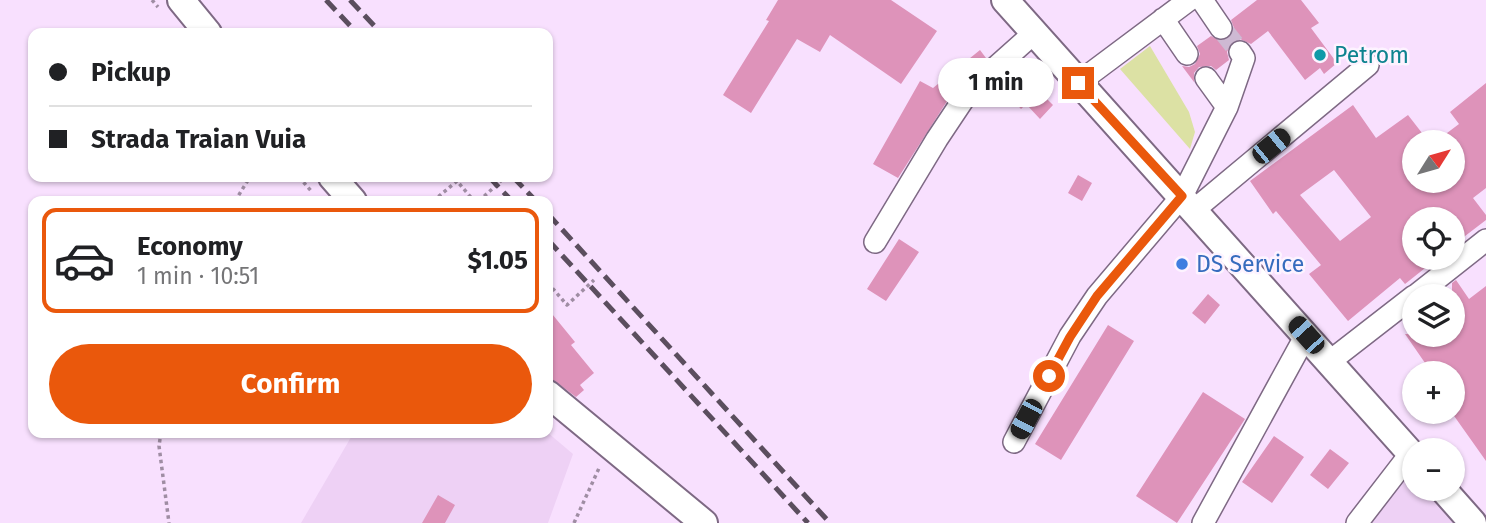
<!DOCTYPE html>
<meta charset="utf-8">
<style>
body{margin:0;font-family:"Fira Sans",sans-serif;background:#f6f6f6;color:#202124;height:100vh;display:flex;flex-direction:column;font-size:26px;white-space:nowrap}
*{box-sizing:border-box;margin:0}
p{font-size:23px;color:#757577}
.icon{flex:none;width:38px;height:38px;fill:none;stroke:currentColor;stroke-width:2;stroke-linecap:round;stroke-linejoin:round}
.map{position:relative;flex:1;overflow:hidden}
.side{position:absolute;left:28px;top:196px;width:525px;height:242px;display:flex;flex-direction:column;background:#fff;border-radius:14px;box-shadow:0 2px 5px #0004}
.side>*{flex:none}
.hud{position:absolute;left:28px;top:28px;width:525px;height:154px;border-radius:14px;box-shadow:0 2px 5px #0004;display:grid;align-content:center;height:154px;padding:0 21px;background:#fff}
.needle{width:46px;rotate:53deg}
.controls{position:absolute;left:1402px;top:130px;display:grid;gap:14px}
.controls a{display:grid;place-items:center;width:63px;height:63px;border-radius:50%;background:#fff;box-shadow:0 2px 5px #0004;font-size:35px}
.end{position:absolute;width:32px;height:32px;margin:-16px;border:9px solid #ea580c;background:#fff;box-shadow:0 0 0 4px #fff}
.from{border-radius:50%}
.bubble{position:absolute;height:49px;border-radius:24px;background:#fff;box-shadow:0 2px 5px #0004;font-size:23px;font-weight:700;line-height:49px;text-align:center}
.car{position:absolute;width:21px;height:42px;margin:-21px -10px;border-radius:9px;box-shadow:0 0 5px 2px #0007;background:linear-gradient(#222 24%,#8ab4d8 0 40%,#222 0 76%,#8ab4d8 0 86%,#222 0)}
.hud b{display:flex;align-items:center;gap:24px;height:66px;font-size:26px}
.hud b+b{border-top:2px solid #e0e0e0}
.hud i{width:18px;height:18px;background:#202124}
ul{padding:12px 0 0;list-style:none}
li{display:flex;align-items:center;gap:21px;height:105px;margin:0 14px 10px;padding:0 7px;border:4px solid #e0e0e0;border-radius:14px}
li div{flex:1}
li b{display:block;font-size:26px}
li em{font-style:normal;font-weight:700}
li.current{border-color:#ea580c}
li>.icon{width:63px;height:63px;stroke-width:1.5}
.cta{display:flex;gap:14px;margin-top:auto;padding:14px 21px}
.cta a{flex:1;height:80px;border-radius:42px;background:#ea580c;color:#fff;font-size:28px;font-weight:700;line-height:80px;text-align:center}
.map>svg:first-child{display:block}
.built{fill:#eed1f5}
.green{fill:#dce1a4}
.building{fill:#de93ba;fill-rule:evenodd}
.lines{fill:none;stroke-linecap:round;stroke-linejoin:round}
.minor-tunnel{stroke:#ceb9d3;stroke-width:21;stroke-dasharray:21 10;stroke-linecap:butt}
.minor-casing{stroke:#7e6984;stroke-width:24}
.major-casing{stroke:#7e6984;stroke-width:30}
.path{stroke:#9f8da3;stroke-width:3.5;stroke-dasharray:3.5 3.5;stroke-linecap:butt}
.minor{stroke:#fff;stroke-width:21}
.major{stroke:#fff;stroke-width:26}
.rail{stroke:#5b4e5e;stroke-width:5;stroke-dasharray:14 7;stroke-linecap:butt}
.route{stroke:#ea580c;stroke-width:9}
.culture-dot{fill:#0f9aa8;stroke:#fdf3ff;stroke-width:2.5}
.shop-dot{fill:#3f7fe0;stroke:#fdf3ff;stroke-width:2.5}
.labels{text-anchor:middle;stroke-width:5;stroke-linejoin:round;paint-order:stroke}
.culture-label{font-size:23px;fill:#0d838f;stroke:#fdf3ff;text-anchor:start}
.shop-label{font-size:23px;fill:#366cbe;stroke:#fdf3ff;text-anchor:start}
</style>
<div class="map">
<svg width="1486" height="523" viewBox="0 0 1486 523">
<rect width="100%" height="100%" fill="#f8e0fe"/>
<path class="built" d="M354,432H547L573,454L548,523H301Z
M1409,470L1414,476V488H1425L1457,523H1370Z"/>
<path class="green" d="M1150,46L1189,112L1195,132L1190,149L1120,69Z"/>
<path class="building" d="M778,0H891L937,31L901,84L830,35L820,52L797,39L751,113L723,95L769,21L766,20Z
M1257,0H1301L1319,23L1311,28L1337,63L1324,74L1320,68L1305,80L1268,31L1251,44L1240,39L1232,42L1227,52L1229,60L1216,70L1211,66L1199,67L1194,73V82L1182,66L1189,67L1195,64L1200,54L1197,46L1211,36L1221,41L1229,38L1234,28L1231,20Z
M980,50L986,58L958,84L898,178L873,164L920,81L933,88Z
M1028,80L1053,105L1040,119L1026,104L1021,109L1010,97Z
M1486,83V188L1473,198L1486,215V220L1452,246V219H1414V257H1439L1405,284L1400,278L1348,321L1309,274L1321,265L1276,211L1273,214L1250,181L1353,105L1376,138L1408,115L1429,142H1414V180H1452V142H1435L1459,124L1450,112ZM1334,170L1371,217L1340,241L1300,195Z
M1078,175L1092,183L1082,201L1068,193Z
M899,239L919,252L886,301L867,289Z
M1456,280L1469,299L1486,286V461L1452,413V373H1432L1405,334H1452V283Z
M1208,294L1220,305L1205,324L1192,313Z
M548,309L575,342L571,345L594,373L580,385L584,390L576,397L548,376Z
M1108,325L1134,341L1061,460L1035,444Z
M1203,392L1245,419L1177,523L1136,496Z
M1274,436L1304,457L1272,503L1242,482Z
M1330,449L1349,463L1328,489L1310,475Z
M438,495L455,505L445,523H422Z"/>
<g class="lines">
<path class="minor-tunnel" d="M1221,28L1240,52"/>
<g class="minor-casing">
<path id="minor" d="M1202,0L1221,28
M1163,19L1187,54
M1206,78L1227,107
M1078,83L1189,0
M1194,210L1368,65
M875,242L937,139L969,91L1034,33
M1415,296L1486,240
M1329,362L1414,296
M1014,442L1070,336L1097,296L1182,196L1227,107L1244,58L1240,52
M1203,523L1306,335
M1357,523L1411,453"/>
</g>
<g class="major-casing">
<path id="major" d="M181,0L208,33
M1005,0L1414,457
M332,177L353,201
M548,394L704,523
M1442,488L1473,523"/>
</g>
<path class="path" d="M152,0L158,7
M299,177L312,192
M235,201L250,177
M433,201L457,181L474,201
M479,201L503,179
M548,283L567,305L594,280
M161,432L159,446L169,523
M574,523L600,466"/>
<use href="#minor" class="minor"/>
<use href="#major" class="major"/>
<path class="rail" d="M326,0L357,33
M350,0L381,33
M489,177L512,201
M513,177L536,201
M548,214L830,523
M548,240L808,523"/>
</g>
<g class="lines">
<path class="route" d="M1049,376L1070,337L1097,296L1182,196L1078,83"/>
</g>
<circle class="culture-dot" cx="1320" cy="55" r="7"/>
<circle class="shop-dot" cx="1182" cy="264" r="7"/>
<g class="labels">
<g class="culture-label">
<text x="1334" y="63">Petrom</text>
</g>
<g class="shop-label">
<text x="1196" y="272">DS Service</text>
</g>
</g>
</svg>
<div class="controls">
<a><svg class="needle" viewBox="-14 -14 28 28"><path d="M0-13l5 13h-10z" fill="#e53935"/><path d="M0 13l5-13h-10z" fill="#757577"/></svg></a>
<a><svg class="icon" aria-label="locate" viewBox="0 0 24 24"><circle cx="12" cy="12" r="6"/><path d="M12 2v4M12 18v4M2 12h4M18 12h4"/></svg></a>
<a><svg class="icon" aria-label="layers" viewBox="0 0 24 24"><path d="M12 4l9 5-9 5-9-5zM3 14l9 5 9-5"/></svg></a>
<a>+</a>
<a>−</a>
</div>
<i class="end from" style="left:1049px;top:376px"></i>
<i class="end" style="left:1078px;top:83px"></i>
<div class="bubble" style="left:938px;top:58px;width:116px">1 min</div>
<i class="car" style="left:1271px;top:146px;rotate:51deg"></i>
<i class="car" style="left:1306px;top:335px;rotate:318deg"></i>
<i class="car" style="left:1026px;top:419px;rotate:208deg"></i>
<div class="hud">
<b><i class="from"></i>Pickup</b>
<b><i></i>Strada Traian Vuia</b>
</div>
<section class="side">
<ul>
<li class="current"><svg class="icon" aria-label="car" viewBox="0 0 24 24"><path d="M5 17H2v-5l4-1 3-4h7l3 4 3 1v5h-3M9 17h6M6 11h13"/><circle cx="7" cy="17" r="2"/><circle cx="17" cy="17" r="2"/></svg><div><b>Economy</b><p>1 min · 10:51</p></div><em>$1.05</em></li>
</ul>
<div class="cta"><a>Confirm</a></div>
</section>
</div>
